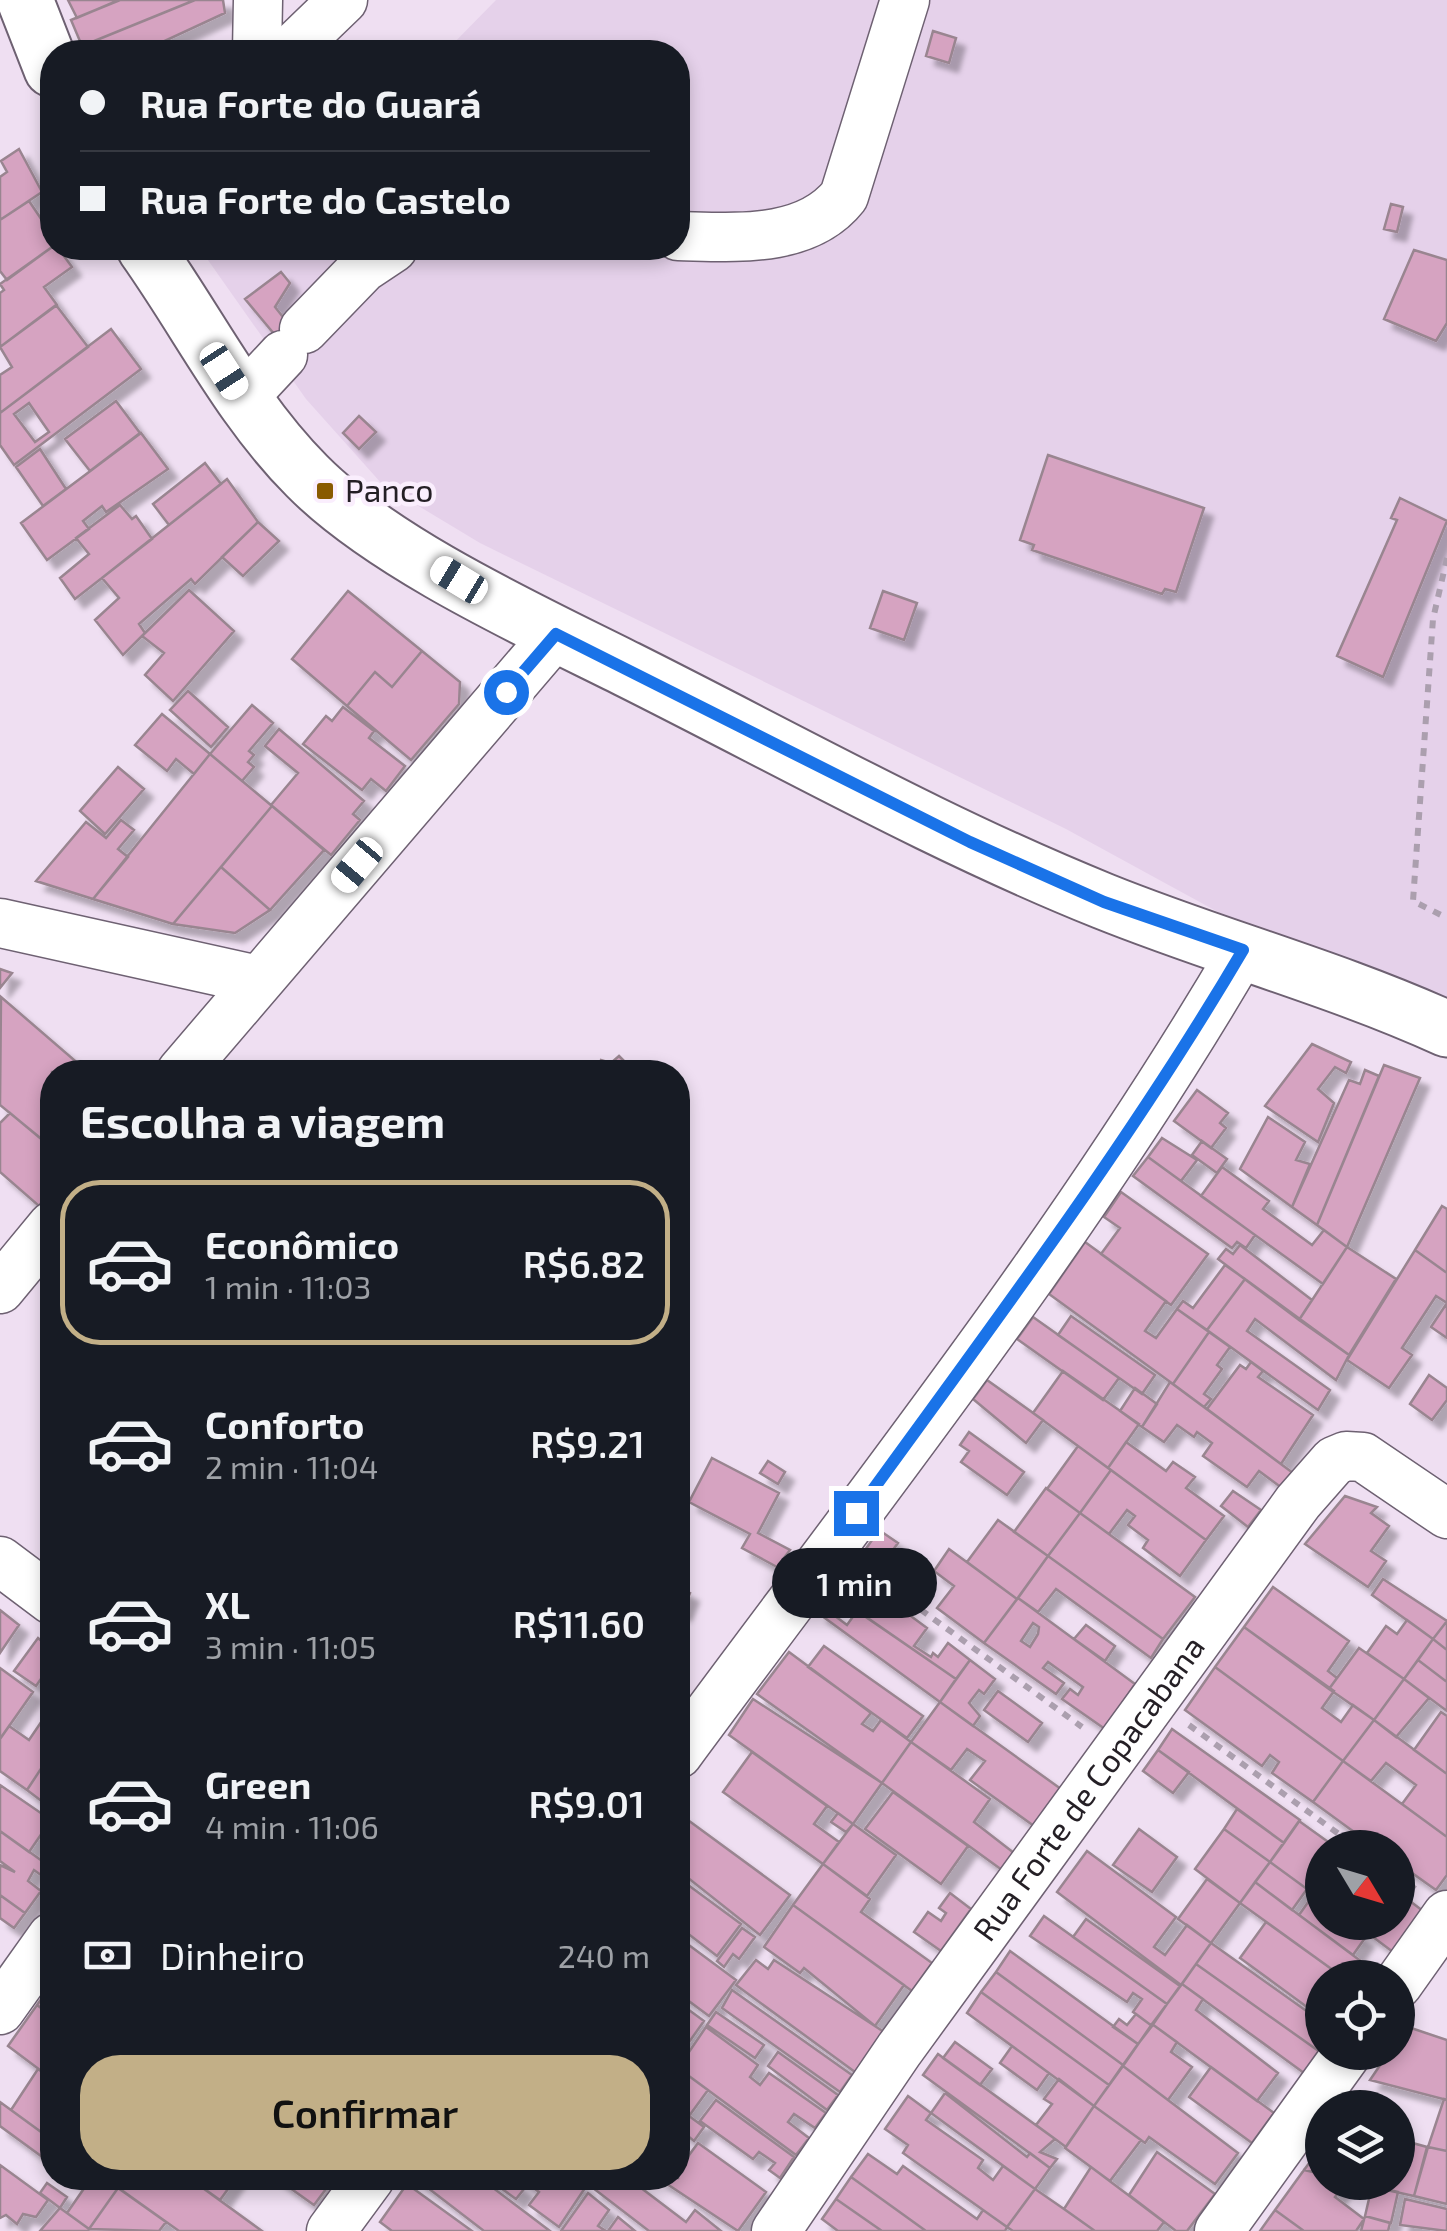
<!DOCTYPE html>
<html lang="pt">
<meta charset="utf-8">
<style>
body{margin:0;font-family:"Exo 2",sans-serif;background:#242831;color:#f1f3f6;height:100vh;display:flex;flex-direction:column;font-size:38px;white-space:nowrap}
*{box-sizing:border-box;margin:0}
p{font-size:32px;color:#9ea1a6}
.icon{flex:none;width:55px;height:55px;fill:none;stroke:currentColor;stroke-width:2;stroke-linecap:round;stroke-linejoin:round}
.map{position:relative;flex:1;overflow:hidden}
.details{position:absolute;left:40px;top:1060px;width:650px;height:1130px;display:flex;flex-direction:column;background:#171b24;border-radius:40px;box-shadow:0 5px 15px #0003}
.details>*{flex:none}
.banner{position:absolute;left:40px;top:40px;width:650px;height:220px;border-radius:40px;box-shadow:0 5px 15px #0003;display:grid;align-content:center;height:220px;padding:0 40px;background:#171b24}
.needle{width:65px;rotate:128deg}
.tools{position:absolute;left:1305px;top:1830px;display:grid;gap:20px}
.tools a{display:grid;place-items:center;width:110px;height:110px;border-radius:50%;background:#171b24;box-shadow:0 5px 15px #0003;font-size:50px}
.end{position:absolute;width:45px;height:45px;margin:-22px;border:12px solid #1a73e8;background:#fff;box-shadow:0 0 0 5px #fff}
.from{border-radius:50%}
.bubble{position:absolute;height:70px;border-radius:35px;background:#171b24;box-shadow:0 5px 15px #0003;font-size:32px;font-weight:600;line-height:70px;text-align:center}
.car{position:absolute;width:30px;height:60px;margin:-30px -15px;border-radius:12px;box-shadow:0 0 8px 2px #0007;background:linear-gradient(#fff 24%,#345 0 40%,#fff 0 76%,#345 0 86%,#fff 0)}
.banner b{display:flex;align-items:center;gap:35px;height:95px;font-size:38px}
.banner b+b{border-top:2px solid #363941}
.banner i{width:25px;height:25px;background:#f1f3f6}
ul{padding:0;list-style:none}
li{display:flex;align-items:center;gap:30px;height:165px;margin:0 20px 15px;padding:0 20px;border:5px solid transparent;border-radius:40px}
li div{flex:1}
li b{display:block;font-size:38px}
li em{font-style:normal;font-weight:600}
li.on{border-color:#c2af87}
li>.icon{width:90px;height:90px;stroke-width:1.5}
h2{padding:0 40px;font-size:45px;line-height:120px}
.pay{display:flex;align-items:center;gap:25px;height:110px;padding:0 40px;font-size:38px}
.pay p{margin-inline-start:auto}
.cta{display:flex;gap:20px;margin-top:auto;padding:20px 40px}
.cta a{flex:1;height:115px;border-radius:40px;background:#c2af87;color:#111;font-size:40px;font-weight:600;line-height:115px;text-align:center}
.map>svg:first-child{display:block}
.built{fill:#e5d1ea}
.building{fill:#d6a3c1;stroke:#998590;stroke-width:2.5;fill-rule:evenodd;filter:url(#shadow)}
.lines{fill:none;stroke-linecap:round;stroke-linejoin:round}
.minor-casing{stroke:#6e6172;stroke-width:51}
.major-casing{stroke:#6e6172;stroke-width:59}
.path{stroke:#ab9fae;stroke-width:6;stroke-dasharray:8 8;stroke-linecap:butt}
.minor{stroke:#fff;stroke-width:48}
.major{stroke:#fff;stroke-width:55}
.route{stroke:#1a73e8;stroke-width:12}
.poi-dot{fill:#895b00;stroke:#faeefd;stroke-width:4}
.labels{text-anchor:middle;stroke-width:9;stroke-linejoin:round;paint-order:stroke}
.poi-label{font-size:32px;fill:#241f25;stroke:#faeefd;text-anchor:start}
.street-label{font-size:32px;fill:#241f25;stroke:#faeefd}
</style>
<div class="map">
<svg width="1447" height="2231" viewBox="0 0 1447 2231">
<defs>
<filter id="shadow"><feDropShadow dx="9" dy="9" stdDeviation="2.5" flood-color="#0004"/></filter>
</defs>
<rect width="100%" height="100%" fill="#efdff2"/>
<path class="built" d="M496,0H1447V1001L1218,912L1066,829L480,543L382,484L306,399L203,253L210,248H678V52H445Z"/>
<path class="building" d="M68,0H119L77,18Z
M120,0H195L82,46L71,20Z
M195,0H223L225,13L141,52H85L82,46Z
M933,31L956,38L949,63L926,56Z
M19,149L42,192L0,220V177L7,172L1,161Z
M29,201L52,235V247L7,280L0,271V220Z
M1391,204L1403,207L1397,232L1384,229Z
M52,247L58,248L72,267L44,287L57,305L0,347V293L4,290L0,284Z
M1414,250L1447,260V323L1436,341L1384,319Z
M281,272L290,283L275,307L294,331L285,347L245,299Z
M56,305L88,347L0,413V375L12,367L0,347Z
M111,329L141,369L14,465L0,445V413ZM29,403L49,432L35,442L14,414Z
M116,401L140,433L90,471L65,439Z
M359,416L376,432L359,449L343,433Z
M141,433L168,469L106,512L102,506L83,521L89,529L47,560L21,523Z
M40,449L66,489L43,506L16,467Z
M1048,455L1204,508L1176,592L1165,589L1162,594L1032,550L1034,545L1020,540Z
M205,463L221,484L169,525L153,504Z
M227,479L258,522L195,584L191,579L139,624L145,633L123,655L95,620L119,598L102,578Z
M1400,498L1447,521L1383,677L1337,656L1397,520L1391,518Z
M120,505L132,519L136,516L152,539L75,599L60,578L89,554L76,538Z
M258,522L279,541L243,576L222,557Z
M189,590L234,631L173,701L145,675L164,653L142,636Z
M348,591L422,651L392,687L375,672L347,706L292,659Z
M883,591L917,603L904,640L870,628Z
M422,651L460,682L459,704L411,760L347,706L375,672L392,687Z
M188,691L228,727L211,747L170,710Z
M252,705L273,723L249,751L254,755L248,762L254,767L242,781L210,754Z
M343,707L374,731L369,738L405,766L386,791L371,779L362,790L303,744L326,716L332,721Z
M162,714L210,754L194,774L176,759L167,771L135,745Z
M279,729L364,801L353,814L360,820L331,855L271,805L298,773L265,746Z
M210,754L272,806L173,924L93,899Z
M118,767L144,789L105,834L80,811Z
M272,806L324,850L270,910L221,867Z
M121,820L134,830L118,849L128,857L93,899L36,881L86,822L106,838Z
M221,867L270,910L235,933L173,924Z
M0,969L12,973L0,988Z
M1,997L88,1072H52V1131L44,1141L0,1105Z
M1312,1044L1351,1062L1346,1073L1335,1067L1318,1089L1334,1103L1318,1142L1265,1106Z
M619,1056L635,1072H597L601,1060L611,1063Z
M1384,1065L1420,1078L1347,1247L1317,1225Z
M1365,1070L1379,1076L1317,1225L1292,1207L1349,1080L1360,1084Z
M1197,1090L1228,1113L1220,1123L1226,1128L1211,1148L1174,1121Z
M10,1113L52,1148V1188L39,1206L0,1172V1123Z
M1268,1117L1305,1142L1296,1160L1310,1164L1292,1207L1240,1169Z
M1162,1138L1197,1160L1181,1181L1148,1157Z
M1202,1141L1227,1159L1217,1173L1192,1155Z
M1148,1157L1255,1235L1246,1248L1237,1242L1232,1248L1133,1176Z
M1222,1167L1269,1201L1263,1209L1312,1245L1324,1230L1347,1247L1323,1284L1201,1196Z
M1121,1192L1208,1254L1171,1305L1101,1254L1120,1228L1104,1217Z
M1442,1206L1447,1209V1273L1415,1250Z
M1085,1242L1166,1301L1145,1331L1156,1338L1177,1309L1209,1332L1173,1384L1049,1294Z
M1240,1245L1312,1300L1299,1320L1218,1259L1226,1249L1233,1254Z
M1347,1247L1396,1279L1349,1355L1299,1320Z
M1415,1250L1447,1273V1303L1436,1296L1402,1348L1412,1355L1389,1388L1347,1360Z
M1225,1265L1245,1279L1207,1330L1177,1309L1183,1301L1193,1308Z
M1245,1279L1349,1355L1336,1380L1255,1319L1247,1331L1330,1390L1318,1410L1207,1330Z
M1447,1303V1338L1431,1327Z
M1071,1316L1155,1375L1142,1394L1058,1335Z
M1033,1317L1119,1378L1103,1400L1017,1339Z
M1209,1332L1230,1347L1217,1365L1222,1369L1204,1394L1211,1399L1204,1407L1173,1384Z
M1251,1362L1263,1371L1258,1377L1313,1415L1281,1464L1207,1409L1240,1365L1246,1369Z
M1063,1371L1139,1424L1108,1468L1033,1413Z
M1429,1375L1447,1388V1400L1432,1420L1410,1404Z
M987,1380L1043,1420L1026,1443L973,1399Z
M1170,1382L1293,1473L1282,1488L1259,1471L1247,1487L1203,1456L1212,1443L1197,1432L1194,1437L1177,1425L1164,1442L1142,1427Z
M1135,1388L1157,1404L1142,1427L1120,1411Z
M969,1432L1024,1472L1007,1495L961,1462L969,1451L960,1445Z
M1126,1442L1166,1471L1173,1462L1195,1477L1186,1488L1224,1516L1206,1540L1108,1468Z
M1078,1446L1111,1470L1080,1513L1047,1489Z
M712,1458L779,1493L758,1533L790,1550L777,1567L742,1548L750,1534L689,1502Z
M768,1461L785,1472L778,1484L760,1473Z
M1111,1470L1206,1540L1180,1576L1143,1548L1148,1540L1128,1525L1135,1516L1127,1510L1109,1534L1080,1513Z
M1046,1488L1080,1513L1048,1556L1014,1532Z
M1233,1491L1261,1510L1248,1527L1221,1506Z
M1345,1496L1377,1507L1371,1513L1389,1526L1371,1551L1386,1561L1368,1587L1305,1544Z
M1080,1513L1195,1597L1163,1639L1048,1556Z
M998,1520L1048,1556L1017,1599L967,1562Z
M879,1530L898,1543L881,1566L863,1553Z
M949,1549L1017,1599L984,1643L937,1608L954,1586L934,1571Z
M1048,1556L1163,1639L1151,1658L1056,1589L1038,1612L1018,1598Z
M850,1571L927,1628L914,1646L931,1657L933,1653L938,1657L948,1643L970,1660L956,1679L833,1594Z
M1383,1579L1447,1621L1433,1639L1372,1595Z
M678,1587L690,1593L682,1612L678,1610Z
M1273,1587L1349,1641L1328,1671L1337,1678L1329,1689L1244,1627Z
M1018,1598L1135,1684L1105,1729L1062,1699L1070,1689L1078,1695L1083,1687L1048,1662L1043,1668L1064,1683L1056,1694L984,1643ZM1033,1623L1039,1627L1038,1634L1030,1647L1021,1641Z
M823,1607L847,1625L857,1611L956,1679L940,1702L818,1613Z
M0,1610L19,1625L0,1653Z
M1407,1620L1433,1639L1404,1679L1367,1653L1386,1626L1397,1634Z
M1447,1621V1650L1433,1639Z
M1086,1625L1115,1646L1105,1661L1074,1639Z
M1244,1627L1334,1691L1322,1708L1341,1722L1353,1705L1374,1720L1343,1761L1215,1667Z
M38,1638L52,1650V1663L36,1686L14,1671Z
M1433,1639L1447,1650V1682L1418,1660Z
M824,1646L923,1716L907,1738L808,1667Z
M1359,1648L1404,1679L1374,1720L1329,1689Z
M789,1652L871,1713L862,1724L873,1731L881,1720L911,1742L882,1783L757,1694Z
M970,1660L995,1679L984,1694L979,1690L969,1703L980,1716L973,1726L940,1702Z
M1418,1660L1447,1682V1711L1404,1679Z
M1215,1667L1343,1761L1313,1802L1272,1773L1279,1762L1270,1755L1262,1766L1185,1710Z
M0,1668L33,1692L0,1739Z
M1404,1679L1429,1698L1396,1737L1374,1720Z
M998,1691L1042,1723L1028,1742L984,1710Z
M753,1699L882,1783L853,1824L729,1735Z
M940,1702L1061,1789L1034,1826L970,1780L985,1761L967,1749L951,1770L911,1742Z
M52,1706V1752L27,1790L0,1771V1739L9,1726L29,1740Z
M1441,1712L1447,1716V1774L1414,1750Z
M1374,1720L1447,1774V1837L1402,1804L1416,1785L1386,1763L1371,1781L1343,1761Z
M1172,1729L1300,1820L1284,1843L1158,1750Z
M911,1742L990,1799L974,1822L1014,1853L1002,1870L882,1783Z
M1158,1750L1189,1772L1173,1793L1143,1771Z
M52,1752V1809L27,1790Z
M752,1752L827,1806L814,1824L839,1842L823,1864L723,1792Z
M1343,1761L1447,1837V1875L1436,1890L1398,1863V1848H1376L1313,1802Z
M0,1785L51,1820L29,1852L0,1831Z
M893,1792L968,1846L941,1884L865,1829Z
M1237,1809L1284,1843L1270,1862L1224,1829Z
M838,1813L853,1824L846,1832L831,1822Z
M681,1815L790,1895L760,1935L678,1870Z
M1299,1821L1331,1844L1322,1848L1320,1858L1322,1900L1270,1862Z
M853,1824L896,1855L867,1896L823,1864Z
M1139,1829L1177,1857L1152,1892L1113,1865Z
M1224,1829L1270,1862L1240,1903L1195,1869Z
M0,1831L52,1868L48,1880L34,1870L28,1881L41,1891L25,1913L0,1895V1865L15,1872L0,1861Z
M1087,1851L1176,1917L1154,1947L1165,1955L1187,1925L1211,1943L1181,1985L1057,1892Z
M1270,1862L1307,1889L1292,1910L1255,1882Z
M823,1864L870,1899L861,1912L932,1963L912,1991L793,1905Z
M680,1879L741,1924L717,1956L678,1926Z
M1207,1879L1240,1903L1211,1943L1178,1919Z
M1255,1882L1378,1974L1375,1978H1344L1240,1903Z
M1398,1892L1423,1911L1393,1952L1353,1922H1398Z
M950,1893L971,1909L941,1951L914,1932L928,1912L941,1921L946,1913L939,1908Z
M0,1895L25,1913L14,1928L0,1918Z
M1311,1898L1322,1907V1922H1343L1365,1938L1353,1955L1299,1915Z
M793,1905L904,1985L875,2026L804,1968L800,1973L764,1947Z
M1044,1916L1167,2004L1152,2026L1133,2012L1142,1999L1133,1993L1127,2002L1030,1936Z
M1086,1919L1180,1986L1167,2004L1073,1937Z
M1266,1922L1344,1978H1322V2018L1240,1958Z
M742,1928L755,1937L739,1959L733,1954L724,1967L717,1961Z
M678,1937L736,1980L709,2016L678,1993Z
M1211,1943L1322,2022L1320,2052L1196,1964Z
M1010,1951L1138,2044L1123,2065L996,1972Z
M756,1960L768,1969L774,1960L884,2032L855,2072L736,1985Z
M1196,1964L1320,2052L1304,2073L1182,1984Z
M996,1972L1123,2065L1109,2085L981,1992Z
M52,1984V2016L37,2005Z
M1182,1984L1203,1999L1196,2010L1278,2073L1257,2101L1152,2024Z
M732,1990L852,2075L840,2092L722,2008Z
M981,1992L1109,2085L1094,2106L967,2013Z
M678,2002L704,2021L682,2052L678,2049Z
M37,2005L52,2016V2079L8,2046Z
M716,2012L764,2045L755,2058L707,2025Z
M1136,2014L1152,2026L1138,2044L1113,2027L1119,2019L1127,2025Z
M1152,2024L1177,2042L1171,2052L1192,2067L1168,2100L1123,2066Z
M706,2027L758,2065L750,2077L760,2085L769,2073L826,2113L815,2128L794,2114L788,2122L809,2138L796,2155L678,2068Z
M1408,2027L1447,2040V2100L1370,2080L1389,2052H1398V2041Z
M955,2042L992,2069L980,2085L943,2058Z
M1012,2046L1049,2073L1037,2090L1000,2063Z
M778,2052L838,2095L827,2110L768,2066Z
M938,2054L1055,2139L1040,2152L1057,2159L1050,2168L923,2075Z
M1123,2066L1238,2153L1215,2184L1149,2137L1145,2143L1094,2106Z
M1211,2067L1274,2113L1252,2143L1189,2097Z
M678,2068L708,2090L689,2116L704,2127L694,2141L678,2128Z
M38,2069L52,2079V2140L11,2110Z
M1059,2079L1094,2106L1066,2147L1036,2125L1052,2104L1044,2099Z
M945,2093L1027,2157L1030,2153L1050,2168L1035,2189L931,2113Z
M908,2096L931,2113L926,2120L983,2160L978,2168L993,2180L1003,2166L1035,2189L1007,2227L903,2153L908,2145L885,2129Z
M1444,2099L1447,2100V2151L1428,2147Z
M716,2100L794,2157L780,2178L769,2170L775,2163L759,2152L753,2159L700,2121Z
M0,2102L52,2140V2164L0,2126Z
M1094,2106L1141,2140L1110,2181L1065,2148Z
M1398,2139L1427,2147L1414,2196L1382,2189L1383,2182H1398Z
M698,2143L766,2192L738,2231L658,2178H678V2170Z
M1322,2146V2174L1304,2170Z
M1428,2147L1447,2151V2204L1414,2196Z
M1157,2152L1215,2194L1187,2231H1176L1129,2195Z
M868,2154L897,2174L903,2166L977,2219L983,2210L1007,2227L1005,2231H926L851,2177Z
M0,2165L48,2200L36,2217L23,2214L17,2224L6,2215L0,2218Z
M1091,2167L1164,2222L1157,2231H1095L1064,2209Z
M1304,2170L1322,2174V2182H1346L1335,2197L1364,2219L1356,2231H1304L1275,2210Z
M851,2177L926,2231H882L836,2199Z
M71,2178H104L118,2188L89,2229L67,2213L85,2187Z
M104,2178H128L120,2189Z
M128,2178H153L167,2188L175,2178H189L262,2231H179L120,2189Z
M189,2178H236L220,2200Z
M276,2178H319L329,2185L314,2205Z
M415,2178H480L550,2231H484Z
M487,2178H509L524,2189L516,2199Z
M520,2178H571L585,2188L559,2227L529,2205L539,2192Z
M600,2178H635L632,2181L686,2222L695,2210L721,2231H649L593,2188Z
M47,2183L67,2197L60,2208L40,2193Z
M407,2184L472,2231H392L380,2222Z
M1372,2186L1398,2192L1391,2223L1365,2216Z
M118,2188L166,2222L159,2231L89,2229Z
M1035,2189L1064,2209L1095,2231H1013L1007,2227Z
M588,2193L609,2210L598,2226L606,2231H561Z
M836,2199L882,2231H838L822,2219Z
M1405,2199L1447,2209V2231L1400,2225Z
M60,2208L89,2229L88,2231H40Z
M1275,2210L1304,2231H1260Z
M1365,2216L1390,2223L1388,2231H1361Z
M618,2217L635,2231H608Z"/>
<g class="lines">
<g class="minor-casing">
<g id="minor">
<path d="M257,52L258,0"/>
<path d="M289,52L343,0"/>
<path d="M678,236C734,237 806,244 844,196L905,0"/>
<path d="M304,329L363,268L393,248"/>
<path d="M242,399L283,355"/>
<path d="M0,923L258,980"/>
<path d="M181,1072L556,634"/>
<path d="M0,1289L52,1226"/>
<path d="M0,1561L52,1600"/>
<path d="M678,1754C872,1491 1078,1233 1243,950"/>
<path d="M1398,1984L1447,1915"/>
<path d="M0,2010L52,1937"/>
<path d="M331,2231L370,2178"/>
<path id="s1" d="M776,2231L899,2050L1298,1502L1334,1461L1346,1456L1363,1457L1447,1514"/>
<path d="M1219,2231L1348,2052"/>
</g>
</g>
<g class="major-casing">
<path id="major" d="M25,0L52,69
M145,248C199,324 240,409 307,476C383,553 529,620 627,669C785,748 939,835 1103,901C1217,947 1335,978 1447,1029"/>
</g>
<path class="path" d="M1447,558L1433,619L1413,901L1447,918
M869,1572L1082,1727
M1189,1725L1358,1848
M1398,1876L1415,1889"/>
<use href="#minor" class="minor"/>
<use href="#major" class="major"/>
</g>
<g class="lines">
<path class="route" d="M506,692L556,634L970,842L1104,902L1243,950C1127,1147 990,1328 856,1513"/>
</g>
<rect class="poi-dot" x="315" y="481" width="20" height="20" rx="5"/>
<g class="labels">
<g class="poi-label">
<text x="345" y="502">Panco</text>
</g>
<g class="street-label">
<text dy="11" stroke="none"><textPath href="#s1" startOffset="542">Rua Forte de Copacabana</textPath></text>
</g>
</g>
</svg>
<div class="tools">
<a><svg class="needle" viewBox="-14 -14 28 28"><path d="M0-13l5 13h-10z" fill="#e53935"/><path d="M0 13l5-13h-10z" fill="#9ea1a6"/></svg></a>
<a><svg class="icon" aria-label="locate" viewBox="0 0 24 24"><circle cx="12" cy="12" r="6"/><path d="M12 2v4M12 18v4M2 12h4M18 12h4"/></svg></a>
<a><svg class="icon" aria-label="layers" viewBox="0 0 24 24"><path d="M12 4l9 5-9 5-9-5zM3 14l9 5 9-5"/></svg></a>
</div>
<i class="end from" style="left:506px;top:692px"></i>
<i class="end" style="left:856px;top:1513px"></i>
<div class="bubble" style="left:772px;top:1548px;width:165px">1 min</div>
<i class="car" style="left:224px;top:371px;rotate:147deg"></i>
<i class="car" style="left:459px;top:580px;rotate:301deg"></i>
<i class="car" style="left:357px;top:865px;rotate:220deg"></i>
<div class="banner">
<b><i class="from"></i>Rua Forte do Guará</b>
<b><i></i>Rua Forte do Castelo</b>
</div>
<section class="details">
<h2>Escolha a viagem</h2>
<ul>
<li class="on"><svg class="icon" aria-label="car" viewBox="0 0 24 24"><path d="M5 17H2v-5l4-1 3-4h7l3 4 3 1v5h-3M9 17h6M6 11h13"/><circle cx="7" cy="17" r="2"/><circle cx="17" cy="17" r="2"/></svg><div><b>Econômico</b><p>1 min · 11:03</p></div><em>R$6.82</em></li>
<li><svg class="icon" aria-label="car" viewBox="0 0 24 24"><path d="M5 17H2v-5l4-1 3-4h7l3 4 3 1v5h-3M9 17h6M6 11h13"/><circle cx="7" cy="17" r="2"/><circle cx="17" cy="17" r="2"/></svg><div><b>Conforto</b><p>2 min · 11:04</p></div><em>R$9.21</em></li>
<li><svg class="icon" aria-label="car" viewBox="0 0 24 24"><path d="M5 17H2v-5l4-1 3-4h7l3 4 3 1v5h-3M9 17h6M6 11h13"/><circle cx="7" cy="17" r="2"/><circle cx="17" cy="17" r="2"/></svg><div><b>XL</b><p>3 min · 11:05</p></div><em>R$11.60</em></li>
<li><svg class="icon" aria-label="car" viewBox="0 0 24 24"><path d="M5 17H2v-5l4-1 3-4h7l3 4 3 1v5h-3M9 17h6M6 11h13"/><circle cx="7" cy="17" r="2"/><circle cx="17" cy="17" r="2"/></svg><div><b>Green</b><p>4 min · 11:06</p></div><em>R$9.01</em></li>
</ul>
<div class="pay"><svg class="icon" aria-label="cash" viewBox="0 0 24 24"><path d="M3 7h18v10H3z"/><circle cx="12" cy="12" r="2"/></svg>Dinheiro<p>240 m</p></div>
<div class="cta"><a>Confirmar</a></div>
</section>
</div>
